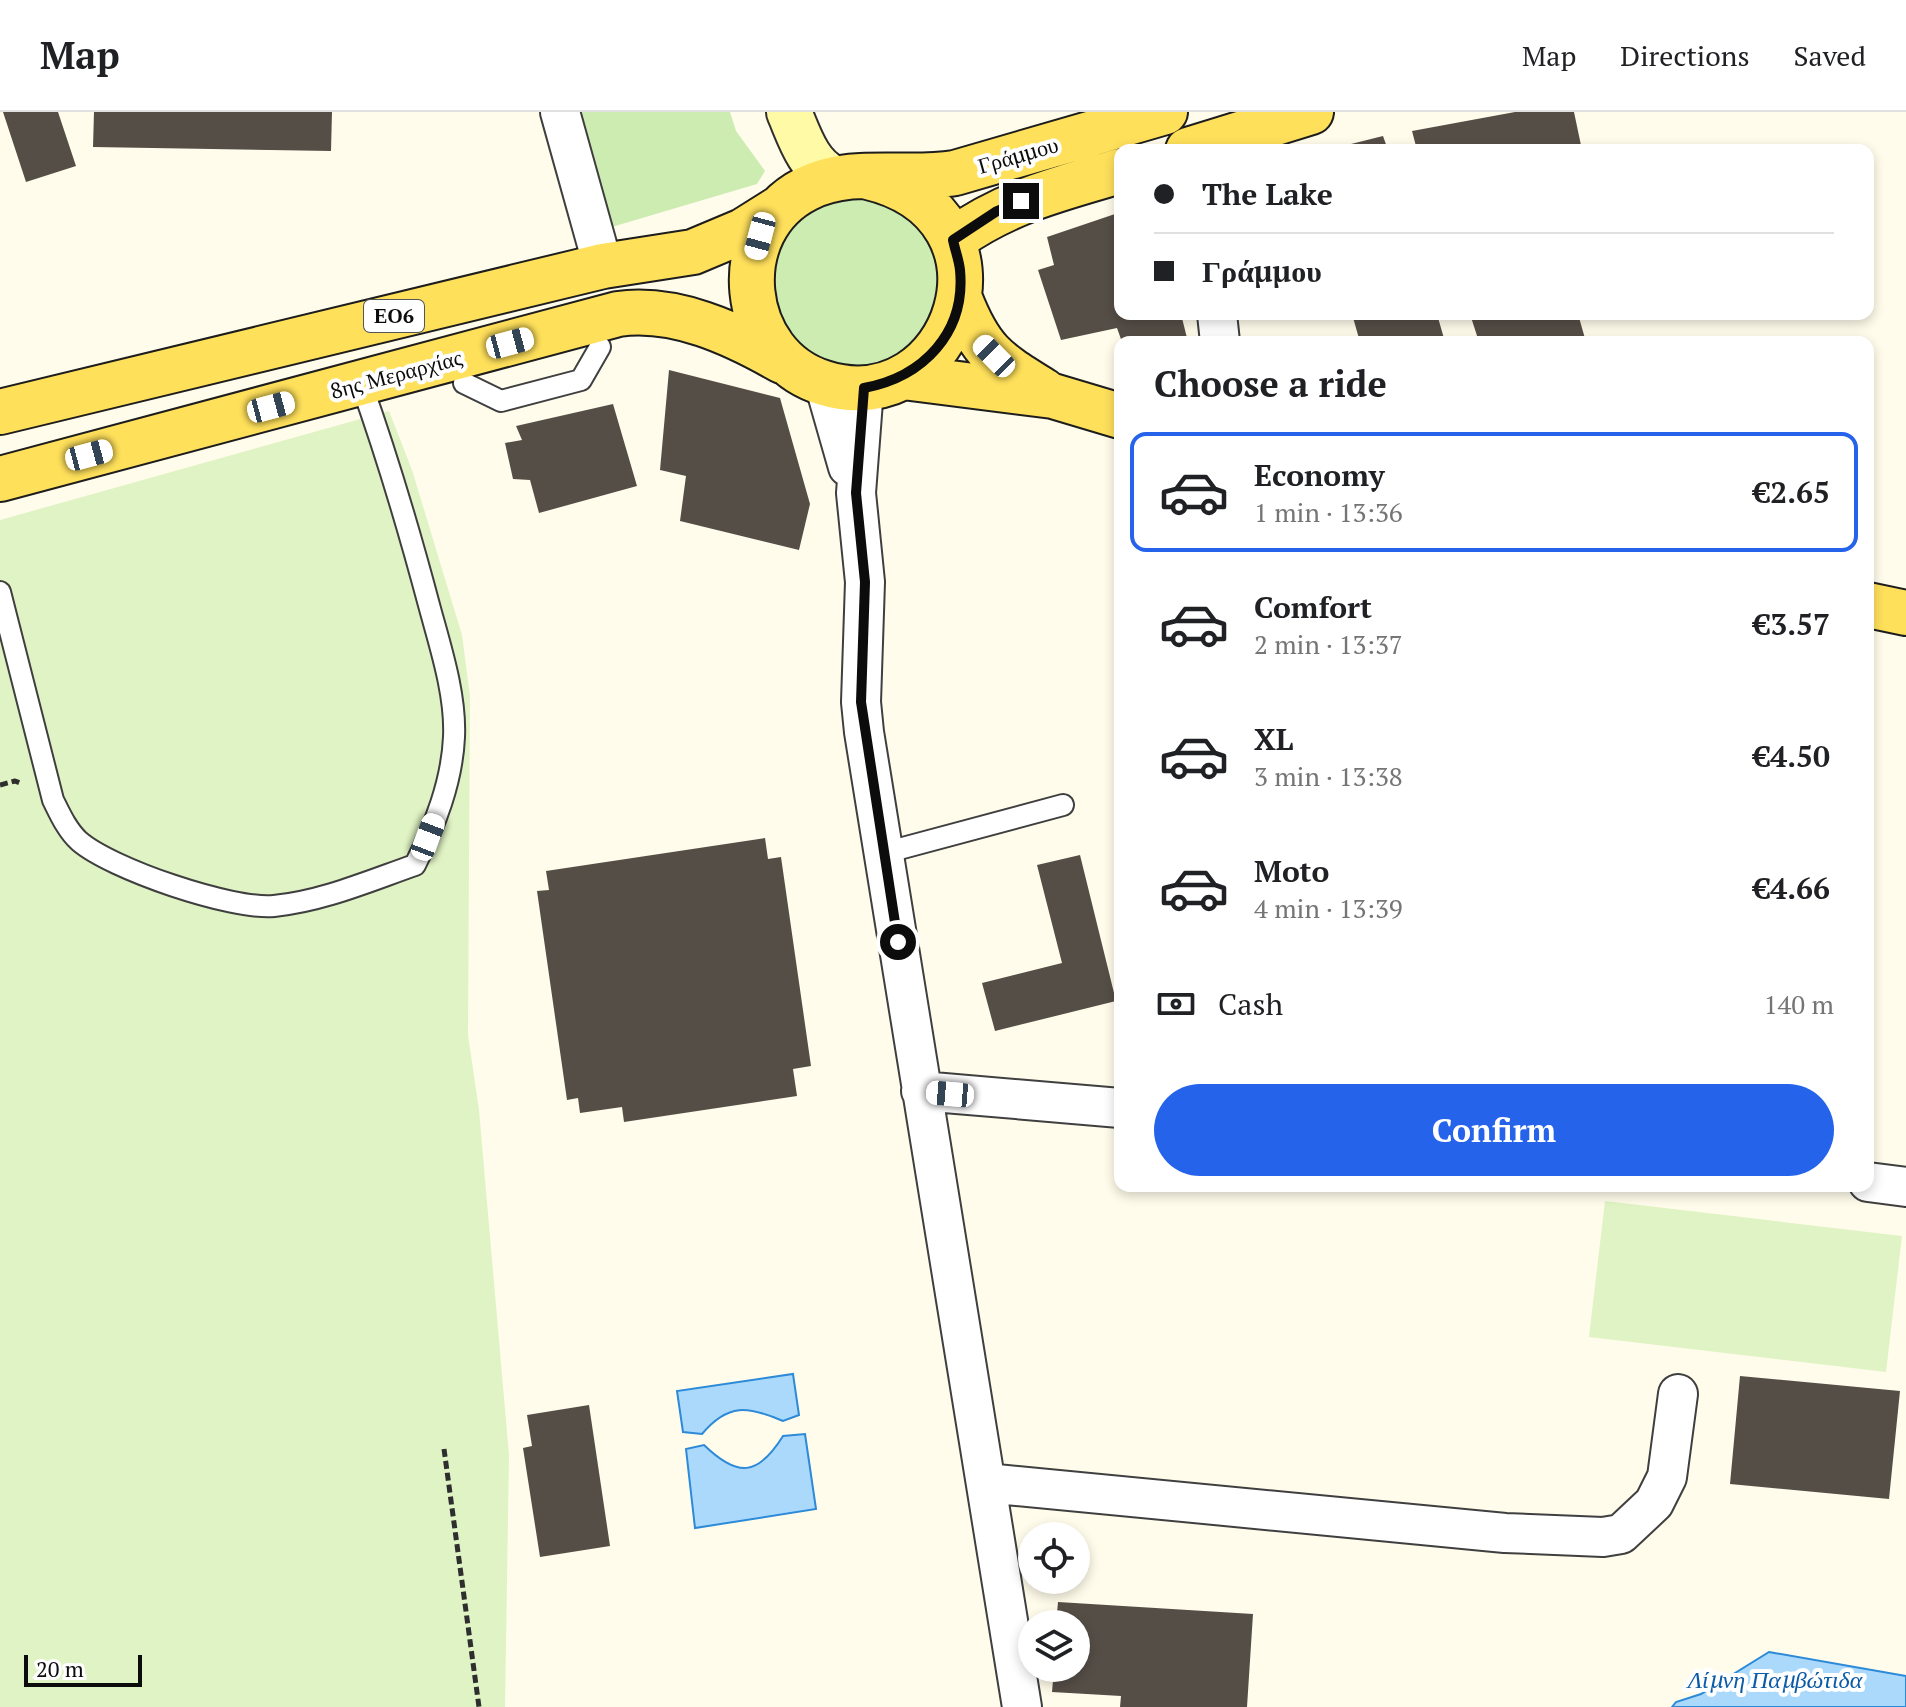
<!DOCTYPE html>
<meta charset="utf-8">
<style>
body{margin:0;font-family:"PT Serif",serif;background:#f2f2f2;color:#202124;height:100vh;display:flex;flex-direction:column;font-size:30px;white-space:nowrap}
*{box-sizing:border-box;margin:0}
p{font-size:26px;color:#757577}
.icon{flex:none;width:44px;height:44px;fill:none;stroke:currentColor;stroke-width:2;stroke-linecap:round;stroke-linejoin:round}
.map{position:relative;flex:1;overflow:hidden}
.panel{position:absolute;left:1114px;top:224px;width:760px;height:856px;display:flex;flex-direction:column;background:#fff;border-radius:16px;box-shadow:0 4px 12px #0003}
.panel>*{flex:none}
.banner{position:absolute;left:1114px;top:32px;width:760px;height:176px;border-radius:16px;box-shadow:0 4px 12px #0003;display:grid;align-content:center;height:176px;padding:0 40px;background:#fff}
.buttons{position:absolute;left:1018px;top:1410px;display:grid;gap:16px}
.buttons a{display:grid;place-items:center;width:72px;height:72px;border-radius:50%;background:#fff;box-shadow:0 4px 12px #0003;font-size:40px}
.scale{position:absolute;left:24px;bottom:20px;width:118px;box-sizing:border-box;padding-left:8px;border:4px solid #0c0c0c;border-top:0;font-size:22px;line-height:28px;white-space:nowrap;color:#0c0c0c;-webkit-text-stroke:6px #fff;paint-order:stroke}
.end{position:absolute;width:36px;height:36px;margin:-18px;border:10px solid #0c0c0c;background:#fff;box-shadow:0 0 0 4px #fff}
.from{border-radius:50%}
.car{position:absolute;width:24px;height:48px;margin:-24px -12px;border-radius:10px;box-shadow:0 0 6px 2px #0007;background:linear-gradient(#fff 24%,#345 0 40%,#fff 0 76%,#345 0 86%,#fff 0)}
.banner b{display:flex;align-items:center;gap:28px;height:76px;font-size:30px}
.banner b+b{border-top:2px solid #e0e0e0}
.banner i{width:20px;height:20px;background:#202124}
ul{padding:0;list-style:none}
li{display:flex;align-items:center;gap:24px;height:120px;margin:0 16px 12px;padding:0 24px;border:4px solid transparent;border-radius:16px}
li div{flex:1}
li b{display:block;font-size:30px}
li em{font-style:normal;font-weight:800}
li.selected{border-color:#2563eb}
li>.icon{width:72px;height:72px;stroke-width:1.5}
h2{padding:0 40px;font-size:36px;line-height:96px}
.pay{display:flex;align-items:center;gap:20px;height:88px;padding:0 40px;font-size:30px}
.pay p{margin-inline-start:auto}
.action{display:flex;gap:16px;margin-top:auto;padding:16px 40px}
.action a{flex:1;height:92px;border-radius:48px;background:#2563eb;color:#fff;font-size:32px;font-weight:800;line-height:92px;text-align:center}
header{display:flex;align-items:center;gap:48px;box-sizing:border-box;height:112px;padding:0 40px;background:#fff;border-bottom:2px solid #e0e0e0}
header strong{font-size:38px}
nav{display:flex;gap:44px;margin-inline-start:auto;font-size:28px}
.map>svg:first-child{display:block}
.green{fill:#cdecb2}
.pitch{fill:#e0f3c4}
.water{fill:#abd9fb;stroke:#2c8ad8;stroke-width:2}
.building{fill:#554e47}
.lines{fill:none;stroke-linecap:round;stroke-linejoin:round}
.lane-casing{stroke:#3f3f3f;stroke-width:24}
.street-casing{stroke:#3f3f3f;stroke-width:42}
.secondary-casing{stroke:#2e2e2e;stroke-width:48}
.primary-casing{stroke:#1d1d1d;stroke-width:48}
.path{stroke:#2e2e2e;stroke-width:5;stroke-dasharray:8 4;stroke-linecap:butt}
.lane{stroke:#fff;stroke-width:20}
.street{stroke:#fff;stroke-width:38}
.secondary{stroke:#fffaa6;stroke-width:44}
.primary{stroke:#ffe05b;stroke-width:44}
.route{stroke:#0c0c0c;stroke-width:10}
.labels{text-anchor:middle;stroke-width:8;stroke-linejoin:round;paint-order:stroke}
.shield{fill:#fff;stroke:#555;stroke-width:2}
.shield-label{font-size:20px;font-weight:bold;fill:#0c0c0c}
.street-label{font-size:22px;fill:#0c0c0c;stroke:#fff}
.water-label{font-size:24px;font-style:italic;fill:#0c5ba7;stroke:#fff}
</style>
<header>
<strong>Map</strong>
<nav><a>Map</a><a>Directions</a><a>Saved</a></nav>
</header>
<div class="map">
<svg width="1906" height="1595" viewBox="0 0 1906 1595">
<rect width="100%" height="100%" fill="#fffceb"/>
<path class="green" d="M572,0H730L736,19L765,59L757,72L605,117Z
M840,67L930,102L953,196L884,269L789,250L761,123Z"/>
<path class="pitch" d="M389,299L412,358L462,523L470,584L468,923L479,998L509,1343L505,1595H0V408Z
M1605,1089L1902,1124L1886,1260L1589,1225Z"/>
<path class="water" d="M793,1262L799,1303L783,1309C748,1294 728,1291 702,1322L683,1320L677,1279Z
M805,1322L816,1397L695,1416L686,1337L704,1333C738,1366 758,1364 783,1324Z
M1769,1540L1906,1564V1595H1672L1676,1590L1701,1582Z"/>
<path class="building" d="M3,0H58L76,54L26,70Z
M94,0H332L331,39L93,35Z
M1515,0H1574L1582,38H1417L1412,19Z
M1383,24L1388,38H1331V37Z
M1115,102L1118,114L1120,113V202H1181L1188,230H1122L1117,216L1061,228L1038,158L1054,153L1047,125Z
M1352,202H1437L1445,230H1360Z
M1470,202H1578L1586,230H1479Z
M669,258L780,286L810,392L799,438L680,409L686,364L660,358Z
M613,292L637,374L539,401L530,368L513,367L505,331L522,328L516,314Z
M765,726L768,747L781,745L811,954L793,957L797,984L624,1010L622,995L580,1001L578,986L567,988L537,779L549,778L546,759Z
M1080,743L1116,889L995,919L982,871L1062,851L1037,753Z
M1740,1264L1900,1279L1889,1387L1730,1372Z
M589,1293L610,1434L540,1445L523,1336L532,1334L527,1303Z
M1058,1490L1253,1502L1247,1595H1120L1121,1584L1052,1580L1054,1556H1076V1512H1056Z"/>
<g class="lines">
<g class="lane-casing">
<path id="lane" d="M464,271L501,289L581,268L600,235
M0,480L53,688C60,702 67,718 79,729C111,757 232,798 274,794C323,789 369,769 415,753C435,713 452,670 454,625C456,582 440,534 429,493C409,418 387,344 361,271
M884,741L1063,693"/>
</g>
<g class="street-casing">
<path id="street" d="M560,0L603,154
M1217,202L1220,230
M824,271L848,355
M864,276L856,381L865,470L861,590L864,620L1022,1595
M921,979L1120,996
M1868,1070L1906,1075
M986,1371L1505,1421L1603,1425L1621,1422L1654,1391L1667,1365L1678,1282"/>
</g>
<g class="secondary-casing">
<path id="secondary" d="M789,0C799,23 808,55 834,66"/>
</g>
<g class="primary-casing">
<path id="primary" d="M1188,38L1311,0
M868,65C1029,103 956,312 824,271C738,245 725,118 806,77C851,54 906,69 955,61L1165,0
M953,128C1005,90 1059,77 1120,59
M960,187C981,241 996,249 1044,279
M903,265L1053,284L1120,304
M0,300L603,154L693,140L743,119L778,97
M0,367L618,202C675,194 733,221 782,249
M1868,493L1906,501"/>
</g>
<path class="path" d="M0,673L15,669L20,671
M444,1337L479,1595"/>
<use href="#lane" class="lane"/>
<use href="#street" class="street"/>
<use href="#secondary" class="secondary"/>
<use href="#primary" class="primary"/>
</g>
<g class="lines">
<path class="route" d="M898,830L861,590L865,470L856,381L864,276C923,265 966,221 960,158C959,148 955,138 953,128L997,99L1021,89"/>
</g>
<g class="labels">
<rect class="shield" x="364" y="188" width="60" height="32" rx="6"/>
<g class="shield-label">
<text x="394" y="211">ΕΟ6</text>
</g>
<g class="street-label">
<text transform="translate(1018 43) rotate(-16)" y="8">Γράμμου</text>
<text transform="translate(396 262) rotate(-15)" y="8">8ης Μεραρχίας</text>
</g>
<g class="water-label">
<text x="1775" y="1576">Λίμνη Παμβώτιδα</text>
</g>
</g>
</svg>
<div class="buttons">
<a><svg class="icon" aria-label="locate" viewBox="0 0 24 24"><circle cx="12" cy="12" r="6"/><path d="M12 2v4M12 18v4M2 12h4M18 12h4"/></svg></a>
<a><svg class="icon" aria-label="layers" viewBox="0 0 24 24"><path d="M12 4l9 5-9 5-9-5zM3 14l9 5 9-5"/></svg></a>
</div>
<div class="scale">20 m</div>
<i class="end from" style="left:898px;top:830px"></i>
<i class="end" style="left:1021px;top:89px"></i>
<i class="car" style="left:760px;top:124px;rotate:195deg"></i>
<i class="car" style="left:510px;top:231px;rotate:75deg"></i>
<i class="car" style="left:994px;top:244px;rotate:315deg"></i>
<i class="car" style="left:271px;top:295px;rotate:75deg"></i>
<i class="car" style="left:89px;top:343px;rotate:75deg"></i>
<i class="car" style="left:428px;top:725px;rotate:21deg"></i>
<i class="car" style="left:950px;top:982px;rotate:275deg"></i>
<div class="banner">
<b><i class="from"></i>The Lake</b>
<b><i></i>Γράμμου</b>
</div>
<section class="panel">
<h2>Choose a ride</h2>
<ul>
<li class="selected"><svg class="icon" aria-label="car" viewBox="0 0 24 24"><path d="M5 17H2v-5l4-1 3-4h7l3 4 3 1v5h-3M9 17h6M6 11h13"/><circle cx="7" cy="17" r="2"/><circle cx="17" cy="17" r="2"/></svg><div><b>Economy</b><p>1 min · 13:36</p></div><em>€2.65</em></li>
<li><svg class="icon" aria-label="car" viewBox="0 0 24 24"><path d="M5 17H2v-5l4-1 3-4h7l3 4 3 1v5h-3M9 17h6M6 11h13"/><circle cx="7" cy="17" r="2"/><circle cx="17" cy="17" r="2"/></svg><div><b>Comfort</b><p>2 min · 13:37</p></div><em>€3.57</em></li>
<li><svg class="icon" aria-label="car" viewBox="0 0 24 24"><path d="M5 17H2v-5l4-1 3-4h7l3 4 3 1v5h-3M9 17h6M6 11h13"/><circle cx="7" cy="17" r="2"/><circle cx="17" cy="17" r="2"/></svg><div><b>XL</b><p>3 min · 13:38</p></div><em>€4.50</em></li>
<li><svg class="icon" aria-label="car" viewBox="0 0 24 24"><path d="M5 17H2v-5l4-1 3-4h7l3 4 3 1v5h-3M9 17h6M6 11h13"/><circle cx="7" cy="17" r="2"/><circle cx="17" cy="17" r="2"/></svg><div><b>Moto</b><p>4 min · 13:39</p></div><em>€4.66</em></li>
</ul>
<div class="pay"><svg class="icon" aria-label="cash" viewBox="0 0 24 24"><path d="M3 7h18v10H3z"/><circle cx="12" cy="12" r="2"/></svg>Cash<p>140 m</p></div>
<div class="action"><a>Confirm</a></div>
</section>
</div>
